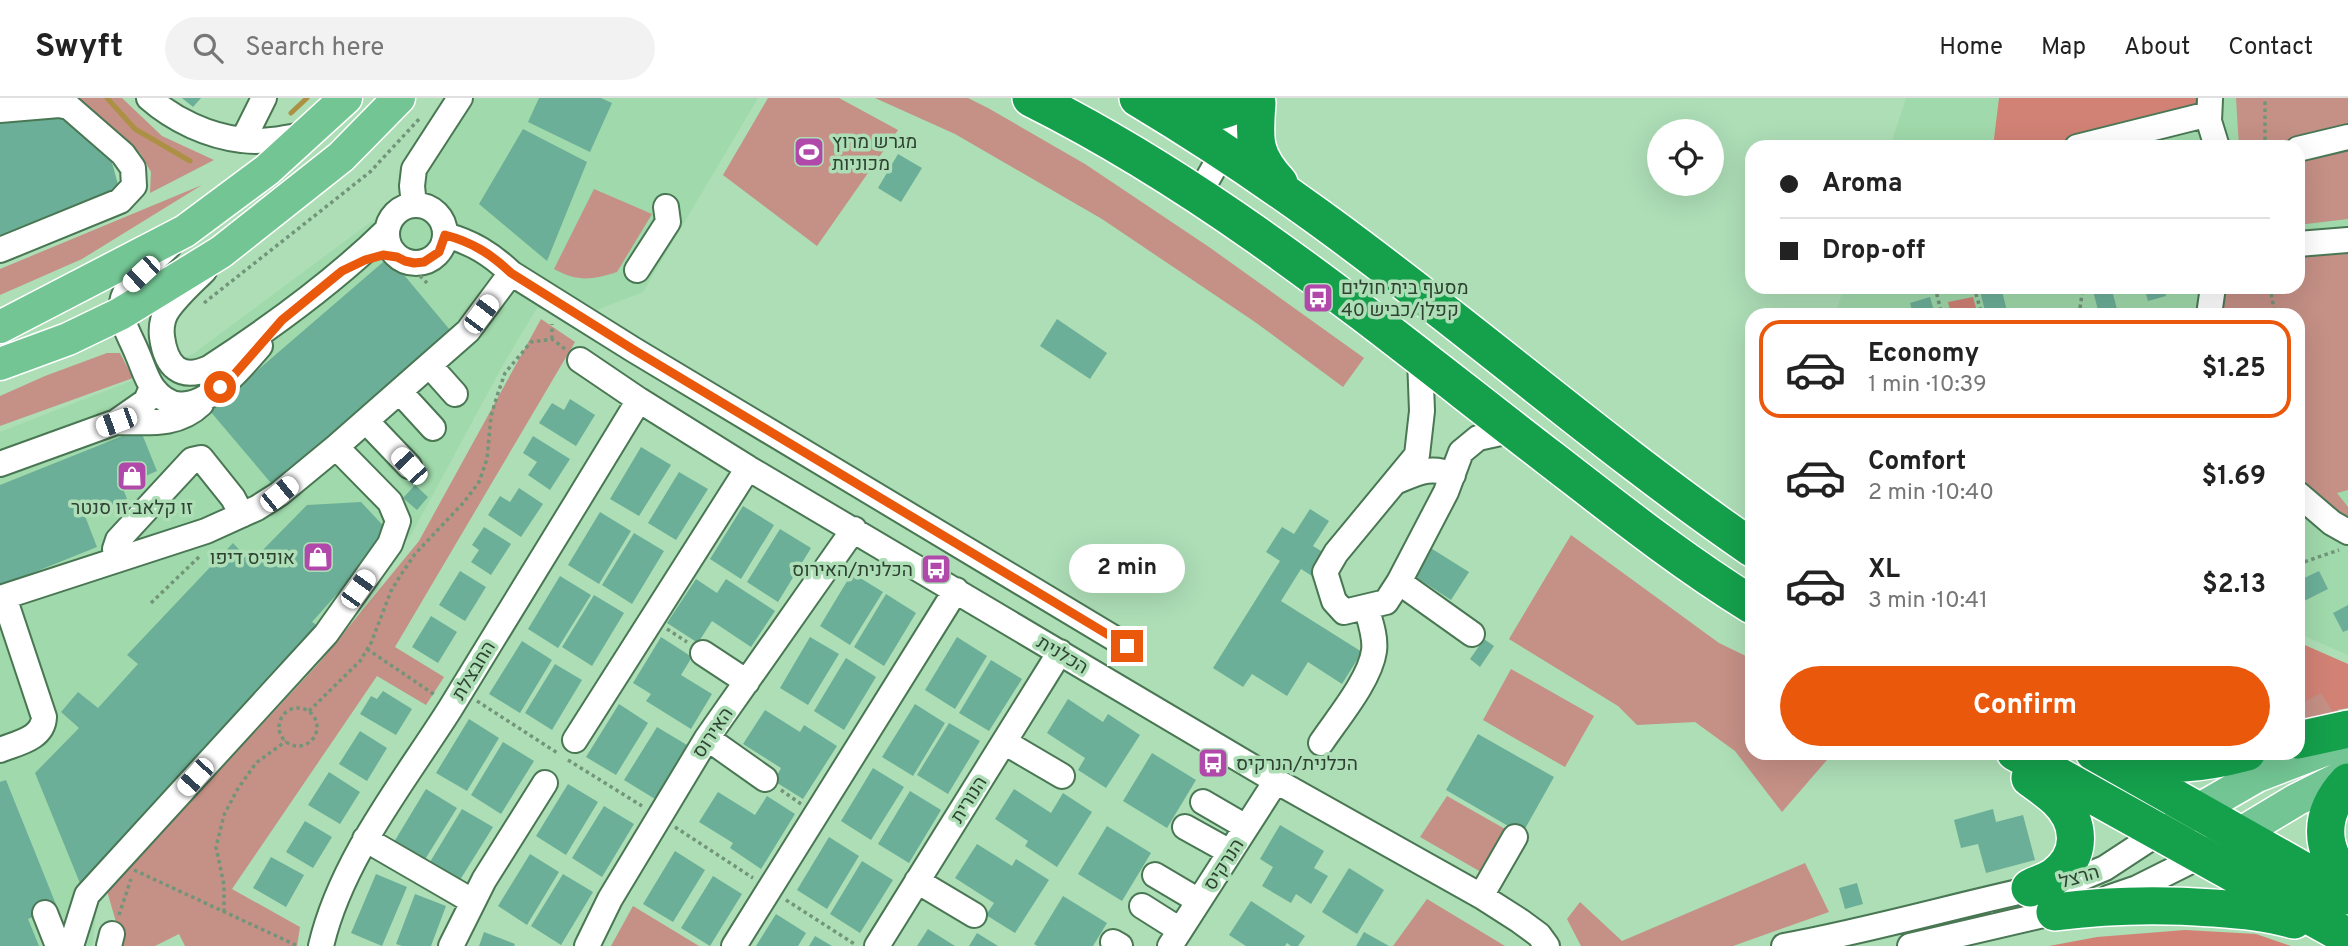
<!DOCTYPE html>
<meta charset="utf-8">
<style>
body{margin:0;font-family:Overpass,Heebo,sans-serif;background:#f2f2f2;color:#222;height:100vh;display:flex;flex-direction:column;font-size:26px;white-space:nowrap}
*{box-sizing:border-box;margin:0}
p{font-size:23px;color:#767676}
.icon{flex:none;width:38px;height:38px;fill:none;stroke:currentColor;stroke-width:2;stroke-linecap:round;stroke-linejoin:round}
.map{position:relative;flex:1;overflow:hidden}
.panel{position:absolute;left:1745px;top:210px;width:560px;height:452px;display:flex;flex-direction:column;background:#fff;border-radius:21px;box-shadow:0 7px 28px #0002}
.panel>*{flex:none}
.hud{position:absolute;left:1745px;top:42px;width:560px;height:154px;border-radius:21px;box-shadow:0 7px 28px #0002;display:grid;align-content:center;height:154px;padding:0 35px;background:#fff}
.tools{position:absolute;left:1647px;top:21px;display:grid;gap:14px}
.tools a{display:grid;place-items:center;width:77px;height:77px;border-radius:50%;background:#fff;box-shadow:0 7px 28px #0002;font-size:35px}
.end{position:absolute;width:32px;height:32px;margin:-16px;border:9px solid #ea580c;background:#fff;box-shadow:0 0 0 4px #fff}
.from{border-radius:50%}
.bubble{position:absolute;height:49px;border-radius:24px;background:#fff;box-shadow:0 7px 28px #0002;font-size:23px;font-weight:700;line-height:49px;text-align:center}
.car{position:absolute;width:21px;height:42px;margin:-21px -10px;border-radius:9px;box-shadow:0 0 5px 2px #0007;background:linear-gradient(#fff 24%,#345 0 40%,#fff 0 76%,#345 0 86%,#fff 0)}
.hud b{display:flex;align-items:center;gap:24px;height:66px;font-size:26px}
.hud b+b{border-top:2px solid #e0e0e0}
.hud i{width:18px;height:18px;background:#222}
ul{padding:12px 0 0;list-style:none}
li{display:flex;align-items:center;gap:21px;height:98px;margin:0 14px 10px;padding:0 21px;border:4px solid transparent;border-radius:21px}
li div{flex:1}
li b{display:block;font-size:26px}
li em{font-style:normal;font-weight:700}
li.current{border-color:#ea580c}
li>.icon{width:63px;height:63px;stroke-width:1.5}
.button{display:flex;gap:14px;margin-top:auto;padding:14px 35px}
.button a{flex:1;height:80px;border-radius:42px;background:#ea580c;color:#fff;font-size:28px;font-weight:700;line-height:80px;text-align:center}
header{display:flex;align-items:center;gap:42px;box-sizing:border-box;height:98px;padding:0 35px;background:#fff;border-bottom:2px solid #e0e0e0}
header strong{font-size:33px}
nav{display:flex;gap:38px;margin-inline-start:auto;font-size:24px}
.search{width:490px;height:63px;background:#f2f2f2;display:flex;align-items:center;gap:18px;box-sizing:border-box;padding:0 24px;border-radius:38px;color:#767676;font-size:26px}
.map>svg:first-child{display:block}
.built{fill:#a0d9ab}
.green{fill:#c59086}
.forest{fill:#d18275}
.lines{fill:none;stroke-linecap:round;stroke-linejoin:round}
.stream{stroke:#ac9145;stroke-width:5}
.building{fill:#6caf98}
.minor-casing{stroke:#497753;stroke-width:28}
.major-casing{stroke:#fff;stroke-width:35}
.highway-casing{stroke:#fff;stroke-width:40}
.path{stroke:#729579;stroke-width:3.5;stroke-dasharray:3.5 3.5;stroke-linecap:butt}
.minor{stroke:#fff;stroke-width:24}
.major{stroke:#73c694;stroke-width:32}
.highway{stroke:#15a04c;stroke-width:37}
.route{stroke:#ea580c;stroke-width:9}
.labels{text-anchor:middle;stroke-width:7;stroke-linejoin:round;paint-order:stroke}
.poi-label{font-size:19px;fill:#2e4232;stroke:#addeb6;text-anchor:start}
.street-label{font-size:19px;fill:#2e4232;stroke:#addeb6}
</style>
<header>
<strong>Swyft</strong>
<div class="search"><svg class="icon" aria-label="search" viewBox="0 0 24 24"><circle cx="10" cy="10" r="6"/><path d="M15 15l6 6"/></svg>Search here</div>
<nav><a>Home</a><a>Map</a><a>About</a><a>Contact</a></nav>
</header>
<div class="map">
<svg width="2348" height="848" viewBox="0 0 2348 848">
<rect width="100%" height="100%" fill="#addeb6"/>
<path class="built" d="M472,0H758L643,194L581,218L537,210L503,267L412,435L285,594L99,792L92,848H0V334L144,278L193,256L391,109L449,39Z
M1906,0H2348V557L2298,535V217H1835L1844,189H2298V49H1890Z"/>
<path class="green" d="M78,0H122L162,38L214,62L150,95L151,74L140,55Z
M768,0H839L898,32L817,148L723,77Z
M875,0H968L988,10L1085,66L1209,149L1364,260L1343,289L1255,224L1102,121L955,36Z
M2236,0H2348V35L2293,49H2239Z
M2348,45V121L2298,127V57Z
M202,87L82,161L0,197V171Z
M594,91L652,116L617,174C591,182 578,184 554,171Z
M2348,156V392L2337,395L2348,409V425L2298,385V217H2221L2228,189H2298V157Z
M541,221L575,244L395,549L444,579L426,607L377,578L232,791L300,829L297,848H185L179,836L155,848H123L107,793L319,565L419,443Z
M107,255H120L133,280L0,328V298L45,278Z
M1571,437L1719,545L1752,561V654L1833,655L1782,714L1735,653L1695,624L1637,627L1618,608L1509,541Z
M1511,571L1594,618L1565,669L1483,622Z
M2327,591L2341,618L2298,630V596Z
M1447,698L1505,731L1481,774L1420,739Z
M1805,765L1829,814L1733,848H1581L1567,821L1580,804L1622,843Z
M1427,801L1505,848H1393Z
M633,808L699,848H611Z"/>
<path class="forest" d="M1999,0H2208L2206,11L2053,49H1993Z
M1973,199L1978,217H1951L1948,204Z
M2298,544L2348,566V610L2332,613L2321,595L2298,607Z
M2185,832L2256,836L2291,848H2049L2097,839Z"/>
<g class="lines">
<path class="stream" d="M107,0L135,31L190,63
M291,15L307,0"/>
</g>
<path class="building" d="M182,0H201L193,9Z
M539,0H601L612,5L590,54L528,24Z
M61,20L111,61L119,90L0,139V25Z
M523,31L587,64L547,163L479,106Z
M898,56L922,70L901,104L878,90Z
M389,159L455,238L276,391L210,313Z
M1979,189H2001L2008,217H1986Z
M2092,189H2111L2117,211L2099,216Z
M2144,189H2164L2166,198L2148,203Z
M1930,199L1935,217H1913L1910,205Z
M1057,221L1107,255L1090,281L1040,248Z
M570,301L595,317L576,348L539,325L552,305L564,312Z
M140,331L157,373L122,388L127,401L85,418L97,449L0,488V387Z
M533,338L570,361L550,392L528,377L537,364L523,355Z
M641,349L671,367L639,418L610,401Z
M679,374L708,391L676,442L648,425Z
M415,387L428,399L417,412L403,400Z
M519,390L543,406L521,439L488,417L500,398L510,404Z
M361,404L391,436L312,524L324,532L84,795L35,675L79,630L61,614L78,594L98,610L138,566L127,557L233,445L251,464L307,407Z
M743,408L774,427L741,481L710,461Z
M1310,411L1329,423L1313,448L1326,456L1312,478L1301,471L1281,503L1362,554L1342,586L1308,564L1287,598L1252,576L1243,589L1213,570L1280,463L1266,454L1282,429L1294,436Z
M600,414L631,433L599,486L568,467Z
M484,429L511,446L491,477L471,464L479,452L472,447Z
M780,431L811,450L778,504L747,484Z
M634,435L664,453L632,506L602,487Z
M1429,449L1469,474L1451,502L1411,476Z
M460,473L486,489L465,523L439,507Z
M2319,473L2328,491L2298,506V483Z
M852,475L883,494L850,547L820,528Z
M560,478L591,497L558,550L528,531Z
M696,481L717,495L726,481L775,513L751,549L712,523L698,545L667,525Z
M886,496L916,515L884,568L854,549Z
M594,497L624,515L592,568L562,549Z
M2348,507V532L2343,534L2333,515Z
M431,518L457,534L438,565L412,549Z
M661,539L692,559L681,577L712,596L691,631L646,603L651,596L633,585Z
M810,539L839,556L808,607L780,590Z
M957,539L987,558L955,611L925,592Z
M1484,541L1494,548L1480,569L1470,561Z
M522,543L552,562L520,615L489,596Z
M846,560L876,579L844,632L814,613Z
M991,562L1022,581L989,633L959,615Z
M555,566L582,582L552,632L525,615Z
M383,593L412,611L396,637L360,616L371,598L377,601Z
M1068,601L1103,624L1108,616L1140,637L1106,690L1078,672L1085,660L1047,635Z
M619,606L648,625L616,677L586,659Z
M915,606L945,625L913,678L882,659Z
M765,612L800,634L804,627L837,648L803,701L774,683L781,670L743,646Z
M469,621L499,640L467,693L436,675Z
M949,625L980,643L948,696L917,677Z
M657,629L687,647L655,701L624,682Z
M360,633L387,650L367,683L339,666Z
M1478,636L1554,679L1522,736L1446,692Z
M503,644L534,663L501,716L471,697Z
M1152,655L1196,682L1167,730L1123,703Z
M873,670L904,689L871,742L841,723Z
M329,674L360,694L340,726L308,707Z
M6,682L57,809L28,821L39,848H0V684Z
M568,686L598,704L566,757L536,738Z
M426,691L457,710L424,763L394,744Z
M1014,691L1051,715L1063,695L1092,714L1057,769L1025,748L1028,743L995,721Z
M910,693L941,712L909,765L878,746Z
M718,694L755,717L767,698L795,716L761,771L730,750L733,745L699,724Z
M604,708L634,726L602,779L572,760Z
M462,711L493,729L460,782L430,764Z
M1993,711L1996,724L2023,717L2035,762L1986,775L1978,746L1961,750L1954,722Z
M305,723L332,739L313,770L286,754Z
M1280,727L1324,753L1314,770L1328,778L1311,806L1296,796L1291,805L1262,788L1273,769L1260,761Z
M1107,728L1151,755L1122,803L1078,776Z
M829,739L859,758L827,811L797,792Z
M977,746L1012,768L1016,761L1049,782L1015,835L986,817L994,805L955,780Z
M675,753L705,772L673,824L643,806Z
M530,756L559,774L527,827L498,808Z
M271,759L304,777L286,809L253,790Z
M862,763L893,782L860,835L830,816Z
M1349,770L1384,792L1357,836L1322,814Z
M376,776L407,789L382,848L351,835Z
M563,776L593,794L561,847L531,828Z
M713,778L742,796L710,848L681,830Z
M1857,785L1863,806L1845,811L1839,790Z
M415,796L446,808L431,848H402L396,846Z
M1063,798L1107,825L1093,848H1037L1034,846Z
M1251,803L1305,838L1298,848H1291L1287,845L1285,848H1246L1229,837Z
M776,816L806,835L798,848H756Z
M928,831L955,848H917Z
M484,834L515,846L514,848H479Z
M1364,834L1389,848H1356Z
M977,835L998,848H969Z
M815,838L832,848H809Z"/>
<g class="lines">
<g class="minor-casing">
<path id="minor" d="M149,0C174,22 208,38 242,42C263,45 286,40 307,36
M2210,1L2209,23L2217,49
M0,12L59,7L69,9L123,56L133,70L134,88L120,103L0,152
M243,42L264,0
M2077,49L2209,16
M2298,51L2348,39
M1199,96L1223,54L1257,5
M414,107L412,88L414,71L460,0
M387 136a29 29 0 1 1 58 0a29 29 0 1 1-58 0Z
M445,137C472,144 491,156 511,175L634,252L1127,548
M2298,146L2348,142
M169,148C156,161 129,181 123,200C117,220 130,237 137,255C142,266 146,281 153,290C188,336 237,274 260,248
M637,172L668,124L666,109
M204,173C192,185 177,198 167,213C162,221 161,230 162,239C166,268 180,283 209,270C272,229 333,185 387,132
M2209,217L2213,189
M1420,260L1422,313L1417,357L1336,455L1325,474L1334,503L1344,514L1386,504L1399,484L1446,394L1461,354L1478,340L1514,332
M580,262L639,302L748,370L1276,683L1481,798L1520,823L1539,837L1547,848
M430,268L455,296
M400,294L433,330
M366,323L409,368
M117,324C147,324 177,329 201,306
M0,366L116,324L146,303L152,289
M1395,384C1417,375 1430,367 1453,377
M2298,396L2332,425L2348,434
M117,462L115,451L118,442L192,362L201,360L233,400L242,417
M1399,484L1472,536
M0,500L206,433L257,410L279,396L336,349L468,233L511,175
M703,555L747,584
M707,640L765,681
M575,642L748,370
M1004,644L1062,678
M1321,645C1337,621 1370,582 1374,553C1376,539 1370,523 1366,509
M0,652C17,645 43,641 44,619L4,499
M1203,704L1246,729
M1185,729L1230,754
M365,741L472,803
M1155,777L1199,803
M917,783L974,817
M1481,798L1515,739
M2108,800L2137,790L2201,758
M1142,808L1180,832
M45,815L58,848
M1113,844L1120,848
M71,848L87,797L326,536L390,446L398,423L390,404L336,349
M109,848L112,836
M321,848C341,762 403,685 450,611C514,508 576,405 639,302
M451,848L484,782L545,685
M587,848L610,801L707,640L854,431
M734,848L956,492
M877,848L1060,554
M1170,848L1276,683
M1784,848C1883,830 1980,800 2079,781L2105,770L2160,734
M1910,848L2069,811"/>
</g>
<g class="major-casing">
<path id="major" d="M0,229L185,133L267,72L346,0
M0,266L68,241L120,216L221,154L341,59L399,0
M2179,723L2257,678L2340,646
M2221,747L2296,702L2348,676"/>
</g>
<g class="highway-casing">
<path id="highway" d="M1031,0C1223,96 1382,231 1551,361C1617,412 1681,463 1752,507
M1138,0C1198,36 1257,75 1314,116C1463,223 1601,346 1752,450
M1257,5C1254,42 1253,57 1279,85
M1161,10C1193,17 1218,20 1247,0
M2298,642L2348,631
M2015,654L2348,839
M2094,654L2348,798
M2120,658C2167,670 2201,666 2247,654
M2348,684C2318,716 2318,751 2348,783
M2030,790C2038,786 2048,783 2055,778C2083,757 2081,724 2057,701C2049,693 2039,687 2030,680
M2055,814C2108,807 2160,806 2213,810C2240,812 2268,814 2294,822"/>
</g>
<path class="path" d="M2265,49V0
M405,163L427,185
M1935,189L1942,217
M1974,189L1982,217
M2270,189L2275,217
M204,205L370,74L421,19
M2079,217L2083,189
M552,241V226
M2298,466L2339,452
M151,505L201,457
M667,531L687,544
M367,551L435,597
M477,603L559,656
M279 629a19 19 0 1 1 38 0a19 19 0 1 1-38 0Z
M309,613L360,563L371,545L391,493L400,478L415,456L464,404L479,384L487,361L491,318L498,295L505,275L531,244L552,241L565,251
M568,662L642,708
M781,692L801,706
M675,729L753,780
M134,772L298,848
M786,802L856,847
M224,814V787L216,749L224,717L237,692L256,665L286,643
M119,817L131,781"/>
<use href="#minor" class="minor"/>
<use href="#major" class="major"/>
<use href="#highway" class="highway"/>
</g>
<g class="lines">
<path class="route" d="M220,289L233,278L282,222L342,173L365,162L383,157L397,159L405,163L414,165L424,164L439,154L445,137C472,144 491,156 511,175L634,252L1127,548"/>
</g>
<defs>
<g id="stadium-square" transform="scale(1.575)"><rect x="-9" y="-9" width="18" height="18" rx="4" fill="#b149ab" stroke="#addeb6"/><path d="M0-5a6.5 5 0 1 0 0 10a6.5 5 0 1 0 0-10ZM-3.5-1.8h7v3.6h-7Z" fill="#fff"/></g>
<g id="bus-square" transform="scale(1.575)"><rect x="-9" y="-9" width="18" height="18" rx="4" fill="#b149ab" stroke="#addeb6"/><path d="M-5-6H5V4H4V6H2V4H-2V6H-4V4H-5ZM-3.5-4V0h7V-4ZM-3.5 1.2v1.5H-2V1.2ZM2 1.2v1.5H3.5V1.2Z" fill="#fff"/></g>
<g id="shop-square" transform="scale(1.575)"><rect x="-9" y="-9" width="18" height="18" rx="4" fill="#b149ab" stroke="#addeb6"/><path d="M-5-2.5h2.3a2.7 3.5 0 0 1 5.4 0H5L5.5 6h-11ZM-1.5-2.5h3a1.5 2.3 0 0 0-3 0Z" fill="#fff"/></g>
</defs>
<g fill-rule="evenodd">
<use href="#stadium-square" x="809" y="54"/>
<use href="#bus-square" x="1318" y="200"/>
<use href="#shop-square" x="132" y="378"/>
<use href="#shop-square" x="318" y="459"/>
<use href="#bus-square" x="936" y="471"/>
<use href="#bus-square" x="1213" y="665"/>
</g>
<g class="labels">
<g class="poi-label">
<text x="832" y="50">מגרש מרוץ<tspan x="832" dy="22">מכוניות</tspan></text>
<text x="1341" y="196">מסעף בית חולים<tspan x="1341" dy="22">קפלן/כביש 40</tspan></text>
<text x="132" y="416" text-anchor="middle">זו קלאב זו סנטר</text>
<text x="295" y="466" text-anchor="end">אופיס דיפו</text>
<text x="913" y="478" text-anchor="end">הכלנית/האירוס</text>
<text x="1236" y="672">הכלנית/הנרקיס</text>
</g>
<g class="street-label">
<text transform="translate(1063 556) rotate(31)" y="7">הכלנית</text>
<text transform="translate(473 572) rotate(-59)" y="7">החבצלת</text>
<text transform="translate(712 634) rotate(-56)" y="7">האירוס</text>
<text transform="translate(968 701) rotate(-58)" y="7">הנורית</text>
<text transform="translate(1223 766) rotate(-57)" y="7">הנרקיס</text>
<text transform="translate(2079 778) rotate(-16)" y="7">הרצל</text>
</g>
</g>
</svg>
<div class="tools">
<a><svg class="icon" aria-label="locate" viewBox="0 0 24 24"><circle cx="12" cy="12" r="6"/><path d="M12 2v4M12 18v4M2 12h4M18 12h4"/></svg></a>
</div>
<i class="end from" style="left:220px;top:289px"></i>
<i class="end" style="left:1127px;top:548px"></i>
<div class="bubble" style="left:1069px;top:446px;width:116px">2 min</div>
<i class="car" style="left:141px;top:176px;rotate:227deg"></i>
<i class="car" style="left:481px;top:216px;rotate:37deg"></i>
<i class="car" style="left:116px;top:324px;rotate:250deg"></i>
<i class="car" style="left:409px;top:368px;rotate:317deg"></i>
<i class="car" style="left:279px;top:396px;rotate:51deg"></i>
<i class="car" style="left:358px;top:491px;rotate:36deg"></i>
<i class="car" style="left:195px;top:679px;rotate:222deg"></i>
<div class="hud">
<b><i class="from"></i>Aroma</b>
<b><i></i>Drop-off</b>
</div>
<section class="panel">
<ul>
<li class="current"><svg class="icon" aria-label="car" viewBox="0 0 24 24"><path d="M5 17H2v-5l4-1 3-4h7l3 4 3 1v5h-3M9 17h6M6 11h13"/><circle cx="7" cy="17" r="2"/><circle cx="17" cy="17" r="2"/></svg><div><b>Economy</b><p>1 min · 10:39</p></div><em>$1.25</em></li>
<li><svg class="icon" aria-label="car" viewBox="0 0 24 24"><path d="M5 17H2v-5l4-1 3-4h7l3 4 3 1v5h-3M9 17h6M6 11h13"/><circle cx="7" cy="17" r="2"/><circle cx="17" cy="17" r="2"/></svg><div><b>Comfort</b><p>2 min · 10:40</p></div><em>$1.69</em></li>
<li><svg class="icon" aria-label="car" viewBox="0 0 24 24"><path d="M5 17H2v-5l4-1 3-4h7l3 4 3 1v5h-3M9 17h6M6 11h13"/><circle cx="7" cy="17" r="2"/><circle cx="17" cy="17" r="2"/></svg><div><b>XL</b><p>3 min · 10:41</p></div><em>$2.13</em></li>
</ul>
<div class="button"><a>Confirm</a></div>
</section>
</div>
